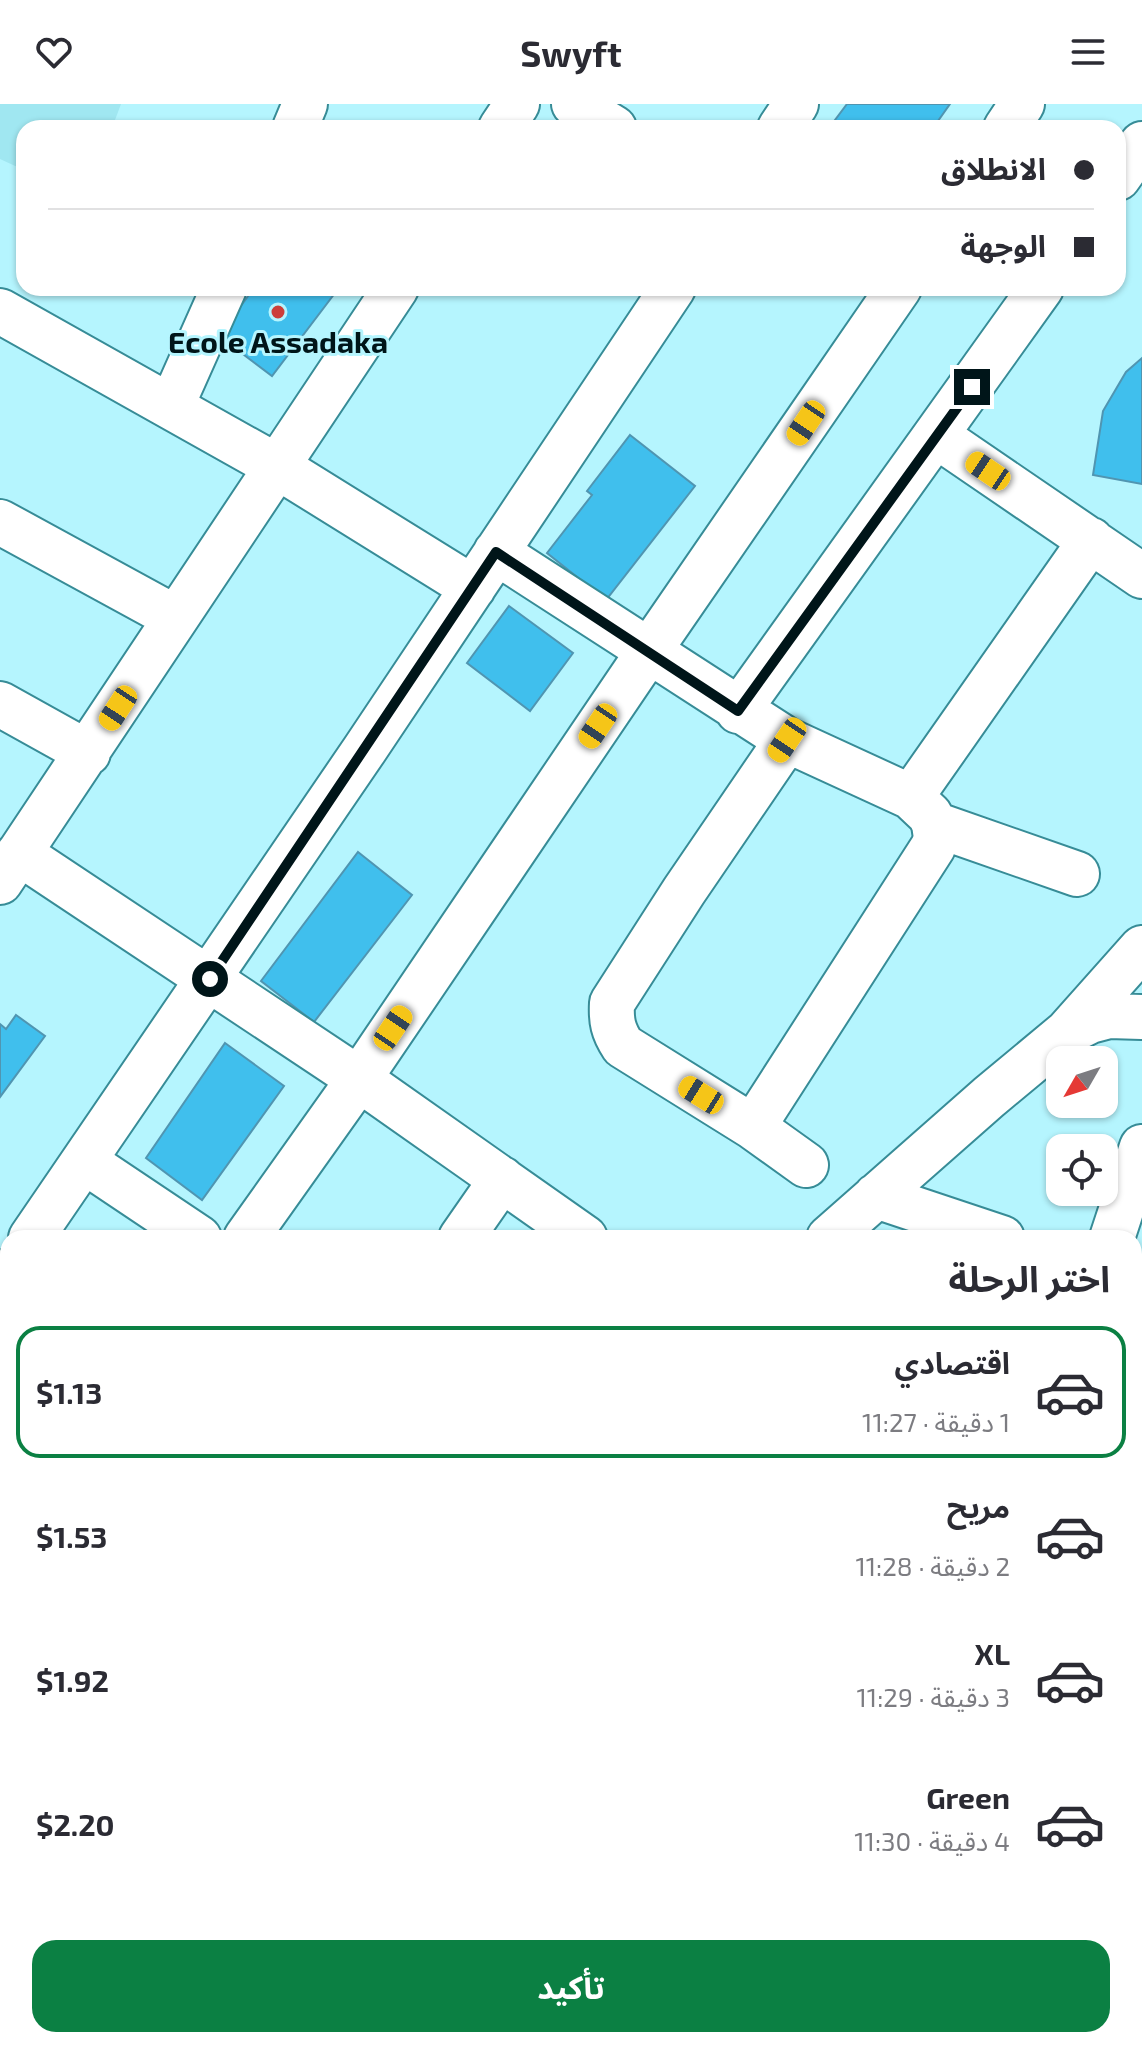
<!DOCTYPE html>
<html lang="ar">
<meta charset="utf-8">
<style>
body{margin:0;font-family:"Exo 2","Noto Sans Arabic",sans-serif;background:#f2f2f3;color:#2b2b33;direction:rtl;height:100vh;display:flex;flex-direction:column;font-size:30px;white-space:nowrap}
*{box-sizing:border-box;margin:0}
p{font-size:26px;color:#7c7c81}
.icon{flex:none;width:44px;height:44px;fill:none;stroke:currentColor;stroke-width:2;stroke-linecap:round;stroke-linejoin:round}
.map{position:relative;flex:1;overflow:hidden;direction:ltr}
.details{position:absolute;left:0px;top:1126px;width:1142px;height:818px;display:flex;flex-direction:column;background:#fff;border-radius:24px 24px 0 0;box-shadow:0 2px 6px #0004;direction:rtl}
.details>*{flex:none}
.guide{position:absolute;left:16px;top:16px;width:1110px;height:176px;border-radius:24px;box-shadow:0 2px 6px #0004;direction:rtl;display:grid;align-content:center;height:176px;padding:0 32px;background:#fff}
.needle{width:52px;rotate:231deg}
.controls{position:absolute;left:1046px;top:942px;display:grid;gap:16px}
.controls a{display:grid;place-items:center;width:72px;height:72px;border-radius:16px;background:#fff;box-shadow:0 2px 6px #0004;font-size:40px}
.end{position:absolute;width:36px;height:36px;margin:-18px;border:10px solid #001519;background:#fff;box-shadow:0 0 0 4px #fff}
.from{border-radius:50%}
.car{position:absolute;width:24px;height:48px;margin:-24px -12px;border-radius:10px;box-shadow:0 0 6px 2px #0007;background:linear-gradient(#f5c518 24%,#345 0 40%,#f5c518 0 76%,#345 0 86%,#f5c518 0)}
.guide b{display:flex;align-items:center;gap:28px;height:76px;font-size:30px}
.guide b+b{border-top:2px solid #e1e1e2}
.guide i{width:20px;height:20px;background:#2b2b33}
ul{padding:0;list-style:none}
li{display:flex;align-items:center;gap:24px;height:132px;margin:0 16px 12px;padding:0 16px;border:4px solid transparent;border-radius:24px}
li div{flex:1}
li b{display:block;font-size:30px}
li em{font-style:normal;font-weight:700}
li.selected{border-color:#0b8043}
li>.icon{width:72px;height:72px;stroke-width:1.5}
h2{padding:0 32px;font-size:36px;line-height:96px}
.action{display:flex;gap:16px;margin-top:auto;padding:16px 32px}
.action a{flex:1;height:92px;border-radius:24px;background:#0b8043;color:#fff;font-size:32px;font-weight:700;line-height:92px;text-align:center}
header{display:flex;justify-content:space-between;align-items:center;height:104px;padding:0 32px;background:#fff;font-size:36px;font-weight:700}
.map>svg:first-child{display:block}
.built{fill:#a0e7f1}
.building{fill:#40bfed;stroke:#5095b1;stroke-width:2}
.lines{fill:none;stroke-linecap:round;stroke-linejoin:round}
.minor-casing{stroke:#378c97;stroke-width:48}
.minor{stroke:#fff;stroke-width:44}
.route{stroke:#001519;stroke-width:10}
.poi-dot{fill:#cc3e39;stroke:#b5f5fe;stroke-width:3}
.labels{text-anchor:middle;stroke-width:6;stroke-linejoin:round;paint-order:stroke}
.poi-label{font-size:30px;font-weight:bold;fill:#001519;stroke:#b5f5fe}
</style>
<header><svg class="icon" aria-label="menu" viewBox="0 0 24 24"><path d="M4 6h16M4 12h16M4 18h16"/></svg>Swyft<svg class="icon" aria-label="heart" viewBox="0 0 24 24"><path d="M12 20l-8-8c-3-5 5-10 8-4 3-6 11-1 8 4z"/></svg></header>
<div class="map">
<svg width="1142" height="1943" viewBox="0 0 1142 1943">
<rect width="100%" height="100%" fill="#b5f5fe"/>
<path class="built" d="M0,0H121L112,24H24V66L0,55Z"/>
<path class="building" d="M847,0H950L933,24H829Z
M254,184L338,185L272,272L219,232Z
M1142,254V380L1093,371L1103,307L1126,268Z
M630,331L695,382L606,496L547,449L592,391L587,387Z
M509,502L573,549L530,607L467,559Z
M358,748L412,791L314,918L261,877Z
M16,911L45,932L0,993V920L6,925Z
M225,939L284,982L202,1096L146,1054Z
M0,1567L8,1572V1581L0,1593Z"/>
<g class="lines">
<g class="minor-casing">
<path id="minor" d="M574,0L614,24
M295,24L305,0
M501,24L517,0
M780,24L796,0
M1006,24L1022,0
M1118,74L1142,40
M0,207L278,363L473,484
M171,303L224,184
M937,332L1142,472
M0,418L176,514
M496,448L787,636L911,693L930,711L934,720L936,734L933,743L753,1023
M0,600L88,649
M738,607L1041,184
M787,636L684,787L612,899C611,917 613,927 623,942L753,1023L806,1061
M911,693L1091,436
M934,720L1077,770
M19,749L359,975L585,1134
M0,778L396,184
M1069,926L1142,844
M84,1057L199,1134
M876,1092L1002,1134
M31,1134L365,645L673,184
M246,1134L359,975L649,547L899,184
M461,1134L502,1075
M829,1134L989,993L1066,929L1090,917L1109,912L1142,913
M1112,1134L1142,1043
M1134,1178L1142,1181
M0,1179L8,1167
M0,1339L8,1344
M1134,1483L1142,1486
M0,1746L8,1751
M1134,1768L1142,1770
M234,1943L257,1936"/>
</g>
<use href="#minor" class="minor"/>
</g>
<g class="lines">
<path class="route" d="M210,875L496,448L738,607L972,283"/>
</g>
<circle class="poi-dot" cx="278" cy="208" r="8"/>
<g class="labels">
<g class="poi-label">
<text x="278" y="249">Ecole Assadaka</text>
</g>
</g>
</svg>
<div class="controls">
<a><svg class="needle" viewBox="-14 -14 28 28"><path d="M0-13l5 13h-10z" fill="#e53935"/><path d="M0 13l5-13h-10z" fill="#7c7c81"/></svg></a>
<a><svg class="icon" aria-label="locate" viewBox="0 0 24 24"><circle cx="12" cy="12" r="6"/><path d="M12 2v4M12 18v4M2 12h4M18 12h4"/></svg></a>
</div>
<i class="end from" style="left:210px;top:875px"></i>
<i class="end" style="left:972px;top:283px"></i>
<i class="car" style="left:806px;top:319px;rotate:214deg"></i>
<i class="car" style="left:988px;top:367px;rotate:304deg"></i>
<i class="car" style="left:118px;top:604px;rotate:213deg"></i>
<i class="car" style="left:598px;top:622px;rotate:214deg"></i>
<i class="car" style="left:787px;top:636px;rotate:214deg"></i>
<i class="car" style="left:393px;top:924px;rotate:34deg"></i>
<i class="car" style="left:701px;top:991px;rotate:302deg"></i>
<div class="guide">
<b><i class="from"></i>الانطلاق</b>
<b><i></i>الوجهة</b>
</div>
<section class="details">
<h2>اختر الرحلة</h2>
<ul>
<li class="selected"><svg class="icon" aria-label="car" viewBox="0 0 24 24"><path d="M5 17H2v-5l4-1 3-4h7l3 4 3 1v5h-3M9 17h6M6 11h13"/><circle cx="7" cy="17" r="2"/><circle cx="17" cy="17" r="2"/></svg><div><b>اقتصادي</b><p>1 دقيقة · 11:27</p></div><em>$1.13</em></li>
<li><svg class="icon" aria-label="car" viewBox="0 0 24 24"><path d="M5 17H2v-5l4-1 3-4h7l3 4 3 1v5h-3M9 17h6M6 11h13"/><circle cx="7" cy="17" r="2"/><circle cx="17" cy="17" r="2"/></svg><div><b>مريح</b><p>2 دقيقة · 11:28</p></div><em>$1.53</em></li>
<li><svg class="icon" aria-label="car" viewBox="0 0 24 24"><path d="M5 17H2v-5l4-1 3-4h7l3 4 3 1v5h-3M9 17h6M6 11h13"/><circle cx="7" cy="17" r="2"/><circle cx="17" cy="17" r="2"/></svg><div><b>XL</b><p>3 دقيقة · 11:29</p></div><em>$1.92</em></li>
<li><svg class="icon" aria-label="car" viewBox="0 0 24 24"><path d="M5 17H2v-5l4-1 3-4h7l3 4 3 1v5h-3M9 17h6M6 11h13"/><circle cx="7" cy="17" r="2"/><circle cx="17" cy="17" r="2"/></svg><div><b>Green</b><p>4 دقيقة · 11:30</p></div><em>$2.20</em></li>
</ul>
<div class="action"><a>تأكيد</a></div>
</section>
</div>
